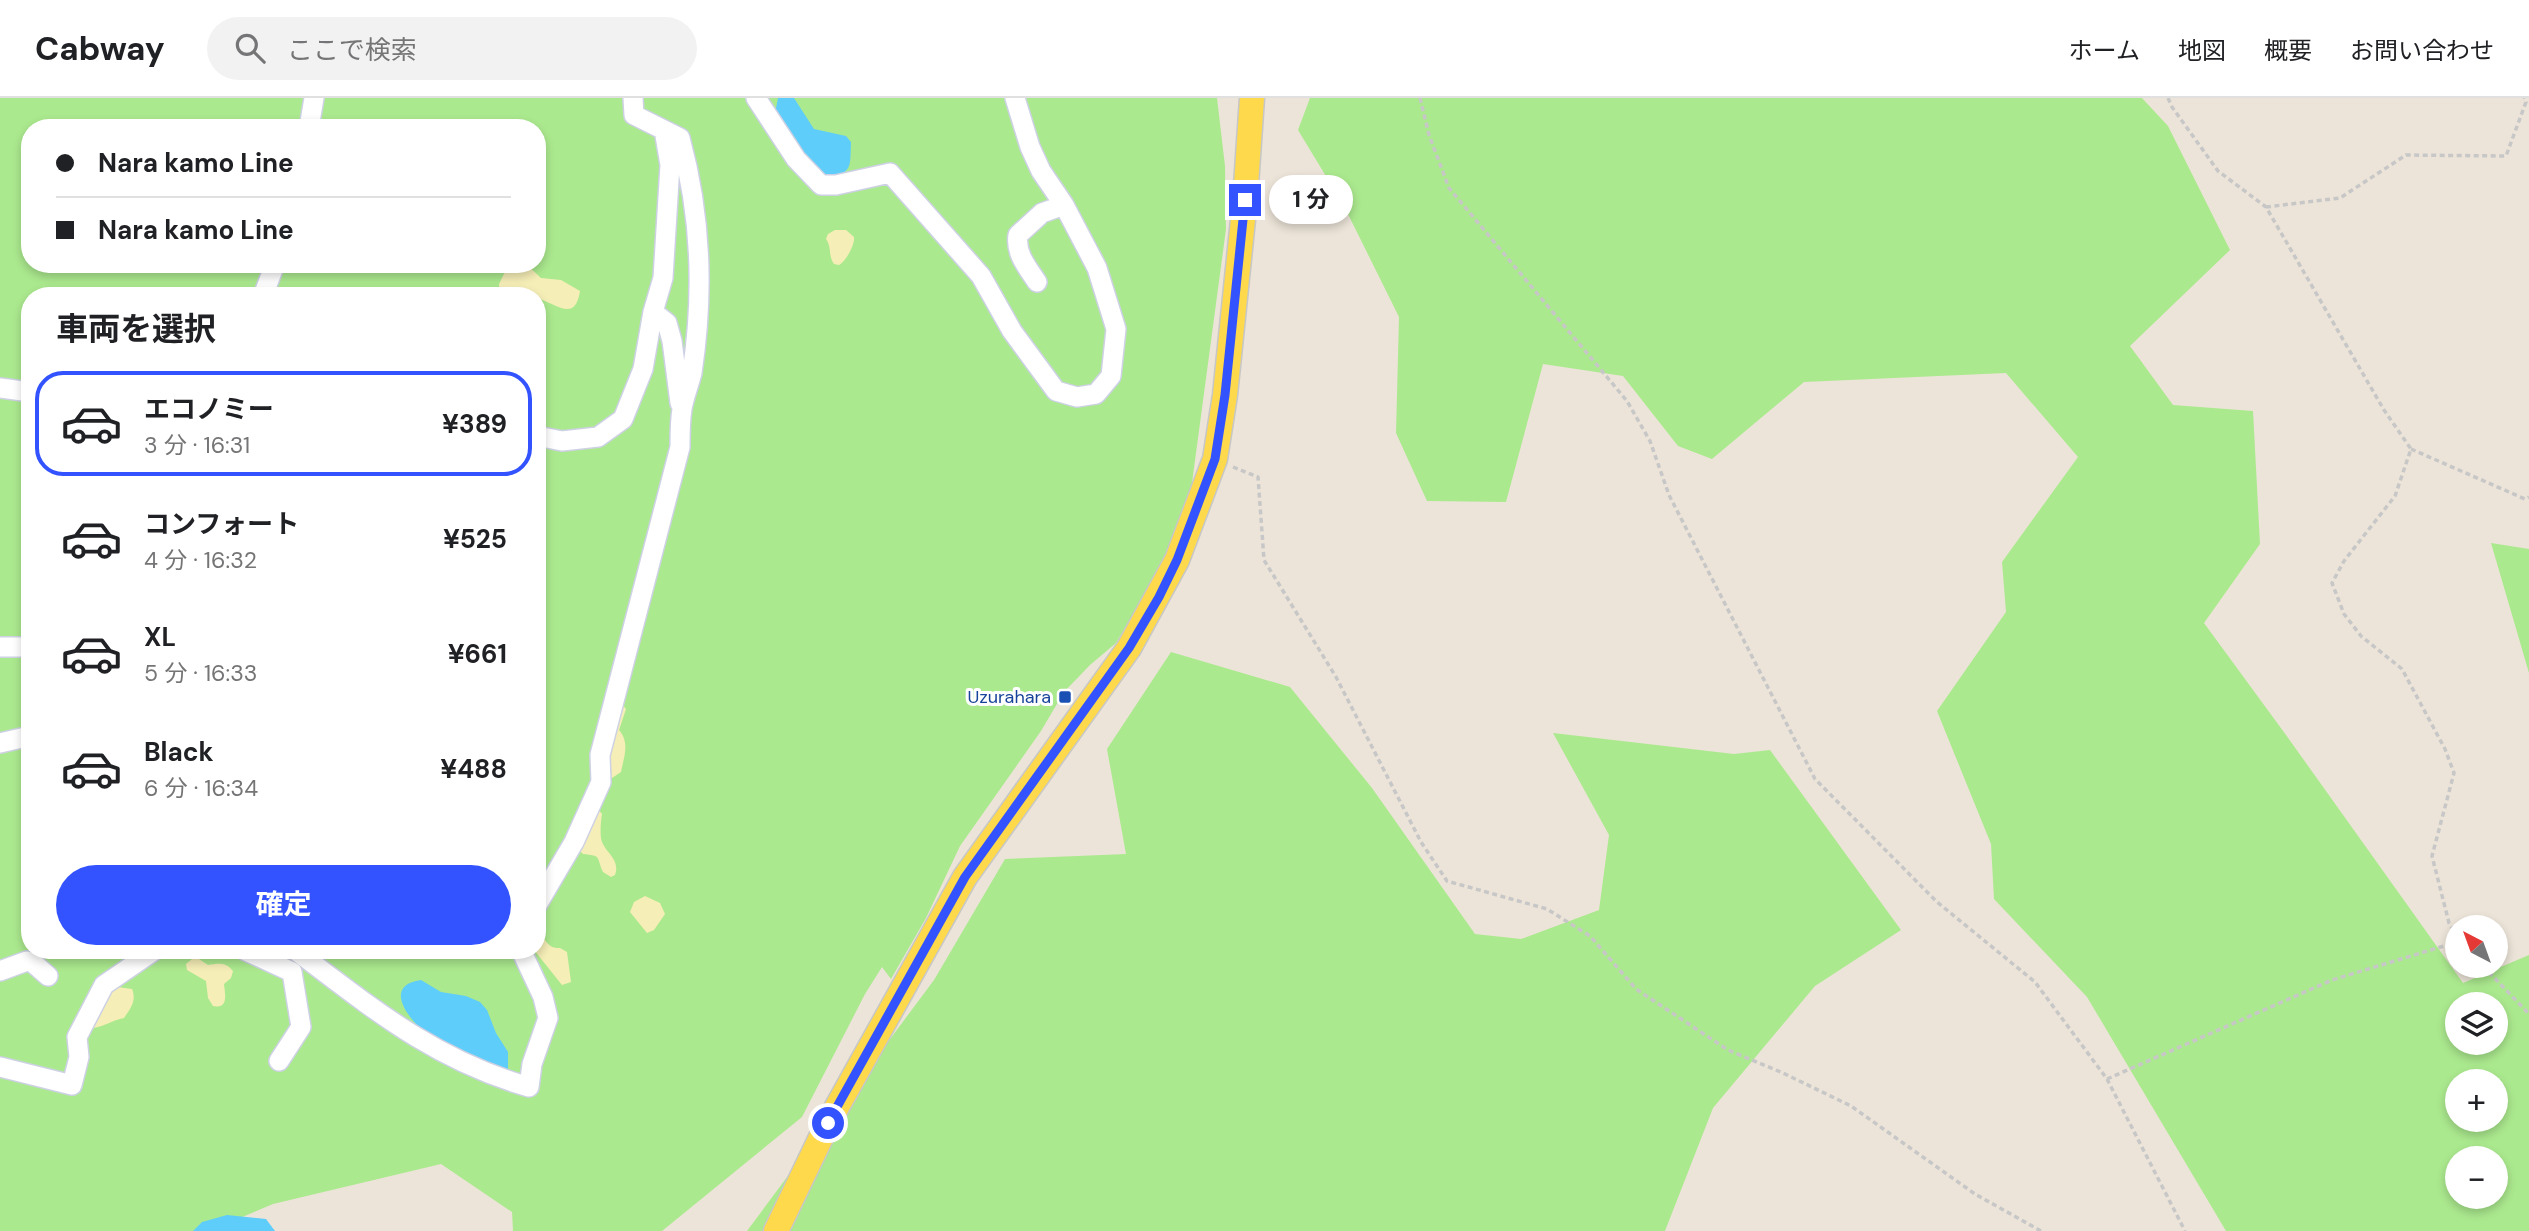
<!DOCTYPE html>
<html lang="ja">
<meta charset="utf-8">
<style>
body{margin:0;font-family:"DM Sans","Noto Sans JP",sans-serif;background:#f2f2f2;color:#202124;height:100vh;display:flex;flex-direction:column;font-size:26px;white-space:nowrap}
*{box-sizing:border-box;margin:0}
p{font-size:23px;color:#757577}
.icon{flex:none;width:38px;height:38px;fill:none;stroke:currentColor;stroke-width:2;stroke-linecap:round;stroke-linejoin:round}
.map{position:relative;flex:1;overflow:hidden}
.drawer{position:absolute;left:21px;top:189px;width:525px;height:672px;display:flex;flex-direction:column;background:#fff;border-radius:28px;box-shadow:0 4px 10px #0003}
.drawer>*{flex:none}
.hud{position:absolute;left:21px;top:21px;width:525px;height:154px;border-radius:28px;box-shadow:0 4px 10px #0003;display:grid;align-content:center;height:154px;padding:0 35px;background:#fff}
.needle{width:46px;rotate:319deg}
.buttons{position:absolute;left:2445px;top:817px;display:grid;gap:14px}
.buttons a{display:grid;place-items:center;width:63px;height:63px;border-radius:50%;background:#fff;box-shadow:0 4px 10px #0003;font-size:35px}
.end{position:absolute;width:32px;height:32px;margin:-16px;border:9px solid #3253ff;background:#fff;box-shadow:0 0 0 4px #fff}
.from{border-radius:50%}
.bubble{position:absolute;height:49px;border-radius:24px;background:#fff;box-shadow:0 4px 10px #0003;font-size:23px;font-weight:700;line-height:49px;text-align:center}
.hud b{display:flex;align-items:center;gap:24px;height:66px;font-size:26px}
.hud b+b{border-top:2px solid #e0e0e0}
.hud i{width:18px;height:18px;background:#202124}
ul{padding:0;list-style:none}
li{display:flex;align-items:center;gap:21px;height:105px;margin:0 14px 10px;padding:0 21px;border:4px solid transparent;border-radius:28px}
li div{flex:1}
li b{display:block;font-size:26px}
li em{font-style:normal;font-weight:700}
li.current{border-color:#3253ff}
li>.icon{width:63px;height:63px;stroke-width:1.5}
h2{padding:0 35px;font-size:32px;line-height:84px}
.primary-button{display:flex;gap:14px;margin-top:auto;padding:14px 35px}
.primary-button a{flex:1;height:80px;border-radius:42px;background:#3253ff;color:#fff;font-size:28px;font-weight:700;line-height:80px;text-align:center}
header{display:flex;align-items:center;gap:42px;box-sizing:border-box;height:98px;padding:0 35px;background:#fff;border-bottom:2px solid #e0e0e0}
header strong{font-size:33px}
nav{display:flex;gap:38px;margin-inline-start:auto;font-size:24px}
.search{width:490px;height:63px;background:#f2f2f2;display:flex;align-items:center;gap:18px;box-sizing:border-box;padding:0 24px;border-radius:38px;color:#757577;font-size:26px}
.map>svg:first-child{display:block}
.green{fill:#abe98e;fill-rule:evenodd}
.sand{fill:#f6eeb7}
.water{fill:#5fcdfa}
.lines{fill:none;stroke-linecap:round;stroke-linejoin:round}
.minor-casing{stroke:#cdd1e3;stroke-width:22}
.major-casing{stroke:#c7c7c7;stroke-width:27}
.path{stroke:#c7c7c7;stroke-width:3.5;stroke-dasharray:5 3.5;stroke-linecap:butt}
.minor{stroke:#fff;stroke-width:19}
.major{stroke:#fed94b;stroke-width:24}
.route{stroke:#3253ff;stroke-width:9}
.transit-dot{fill:#1a4fb4;stroke:#fff;stroke-width:2.5}
.labels{text-anchor:middle;stroke-width:6;stroke-linejoin:round;paint-order:stroke}
.transit-label{font-size:18px;fill:#164399;stroke:#fff;text-anchor:end}
</style>
<header>
<strong>Cabway</strong>
<div class="search"><svg class="icon" aria-label="search" viewBox="0 0 24 24"><circle cx="10" cy="10" r="6"/><path d="M15 15l6 6"/></svg>ここで検索</div>
<nav><a>ホーム</a><a>地図</a><a>概要</a><a>お問い合わせ</a></nav>
</header>
<div class="map">
<svg width="2529" height="1133" viewBox="0 0 2529 1133">
<rect width="100%" height="100%" fill="#ece4d8"/>
<path class="green" d="M0,0H1217L1225,68L1226,131L1192,385L1166,461L1116,545L1090,567L1064,594L1041,633L960,748L926,820L891,881L882,869L865,896L802,1019L662,1133H513L512,1114L441,1066L273,1106L209,1133H0ZM30,30H537V166H30ZM30,198H537V852H30Z
M1310,0H2142L2168,28L2230,152L2130,248L2173,307L2253,313L2260,446L2204,525L2286,637L2463,885L2529,857V1133H2226L2087,899L1994,801L1991,746L1937,613L2006,514L2002,464L2078,359L2006,275L1804,284L1712,361L1678,348L1623,278L1543,266L1506,404L1427,403L1396,335L1399,219L1344,108L1298,32ZM2457,906H2496V945H2457ZM2457,984H2496V1022H2457ZM2457,1060H2496V1099H2457Z
M2491,445L2529,451V575Z
M1171,554L1290,589L1372,690L1475,836L1521,841L1599,812L1609,737L1553,635L1734,656L1770,652L1901,832L1815,888L1713,1010L1665,1133H747L934,882L1005,761L1126,756L1107,651Z"/>
<path class="sand" d="M835,132H846L854,139C855,147 846,163 839,167L834,166C828,158 832,149 826,141L828,136Z
M509,166H526L541,180L561,182L580,193C575,225 557,206 537,200V198H500L499,186Z
M622,606L626,611L619,632C630,645 624,658 621,674L612,680L606,679L602,663Z
M598,711L602,716C601,722 600,733 601,740C603,754 621,760 615,777L611,779L603,774C596,758 602,758 583,756L579,752Z
M645,798L660,805L665,816L654,832L647,835L630,814L634,804Z
M537,836H540C547,844 549,851 560,850L567,854L571,884L562,887L534,852H537Z
M192,861H199L208,867C219,865 226,864 233,873L231,880L224,886C225,896 229,911 213,908L208,900L206,883L187,872L186,866Z
M110,888L132,891C137,903 130,911 124,920C113,922 99,931 90,930Z"/>
<path class="water" d="M778,0H794L814,31L846,38L851,44C850,70 853,73 827,82L811,70L775,15Z
M421,882L441,894L466,898L480,904L487,912L496,935L508,954V973C485,963 458,956 436,943C416,931 377,888 421,882Z
M227,1117L266,1121L275,1133H193L202,1124Z"/>
<g class="lines">
<g class="minor-casing">
<path id="minor" d="M756,0L796,61L821,87H836L890,75L981,178L1012,233L1056,293L1077,299L1096,296L1111,278L1116,231L1097,170L1064,107
M1015,0L1030,49L1041,73L1064,107L1042,115L1018,137C1015,155 1027,169 1037,184
M309,30L314,0
M263,198L275,166
M653,214L667,225L672,243L680,305
M0,290L30,294
M537,338L562,343L598,339L623,321L643,271L653,214L663,180L670,67L664,32L634,17L633,0
M0,549H30
M0,645L30,638
M537,807L574,744L601,684L600,657L680,349C680,337 680,323 682,311C684,299 689,287 692,275C704,196 701,116 680,40L664,32
M244,852L292,874L301,929L279,963
M295,852C372,910 434,962 529,989L532,966L548,920L543,899L521,852
M0,873L27,863L32,864L48,878
M0,969L72,987L79,959L77,939L104,887L155,852"/>
</g>
<g class="major-casing">
<path id="major" d="M776,1133L828,1025L965,779L1129,550L1177,462L1215,361L1225,297L1245,102L1252,0"/>
</g>
<path class="path" d="M1420,0L1429,37L1449,90L1627,303L1650,343L1669,397L1815,681L1937,804L2035,884L2107,981L2185,1133
M2168,0L2172,9L2218,73L2266,109L2384,312L2411,351L2395,398L2344,463L2332,485L2344,516L2361,538L2402,571L2445,651L2454,675L2432,758L2449,825L2457,839
M2266,109L2340,100L2406,57L2506,58L2526,4L2524,0
M2411,351L2525,401L2529,399
M1233,369L1258,379L1264,462L1336,579L1421,744L1447,783L1547,811L1590,838L1636,891L1728,952L1783,975L1851,1008L1975,1096L2041,1133
M2483,868L2529,916
M2107,981L2332,882L2457,844"/>
<use href="#minor" class="minor"/>
<use href="#major" class="major"/>
</g>
<g class="lines">
<path class="route" d="M828,1025L965,779L1129,550L1159,499L1177,462L1215,361L1225,297L1245,102"/>
</g>
<rect class="transit-dot" x="1058" y="592" width="14" height="14" rx="3.5"/>
<g class="labels">
<g class="transit-label">
<text x="1051" y="605">Uzurahara</text>
</g>
</g>
</svg>
<div class="buttons">
<a><svg class="needle" viewBox="-14 -14 28 28"><path d="M0-13l5 13h-10z" fill="#e53935"/><path d="M0 13l5-13h-10z" fill="#757577"/></svg></a>
<a><svg class="icon" aria-label="layers" viewBox="0 0 24 24"><path d="M12 4l9 5-9 5-9-5zM3 14l9 5 9-5"/></svg></a>
<a>+</a>
<a>−</a>
</div>
<i class="end from" style="left:828px;top:1025px"></i>
<i class="end" style="left:1245px;top:102px"></i>
<div class="bubble" style="left:1269px;top:77px;width:84px">1 分</div>
<div class="hud">
<b><i class="from"></i>Nara kamo Line</b>
<b><i></i>Nara kamo Line</b>
</div>
<section class="drawer">
<h2>車両を選択</h2>
<ul>
<li class="current"><svg class="icon" aria-label="car" viewBox="0 0 24 24"><path d="M5 17H2v-5l4-1 3-4h7l3 4 3 1v5h-3M9 17h6M6 11h13"/><circle cx="7" cy="17" r="2"/><circle cx="17" cy="17" r="2"/></svg><div><b>エコノミー</b><p>3 分 · 16:31</p></div><em>¥389</em></li>
<li><svg class="icon" aria-label="car" viewBox="0 0 24 24"><path d="M5 17H2v-5l4-1 3-4h7l3 4 3 1v5h-3M9 17h6M6 11h13"/><circle cx="7" cy="17" r="2"/><circle cx="17" cy="17" r="2"/></svg><div><b>コンフォート</b><p>4 分 · 16:32</p></div><em>¥525</em></li>
<li><svg class="icon" aria-label="car" viewBox="0 0 24 24"><path d="M5 17H2v-5l4-1 3-4h7l3 4 3 1v5h-3M9 17h6M6 11h13"/><circle cx="7" cy="17" r="2"/><circle cx="17" cy="17" r="2"/></svg><div><b>XL</b><p>5 分 · 16:33</p></div><em>¥661</em></li>
<li><svg class="icon" aria-label="car" viewBox="0 0 24 24"><path d="M5 17H2v-5l4-1 3-4h7l3 4 3 1v5h-3M9 17h6M6 11h13"/><circle cx="7" cy="17" r="2"/><circle cx="17" cy="17" r="2"/></svg><div><b>Black</b><p>6 分 · 16:34</p></div><em>¥488</em></li>
</ul>
<div class="primary-button"><a>確定</a></div>
</section>
</div>
